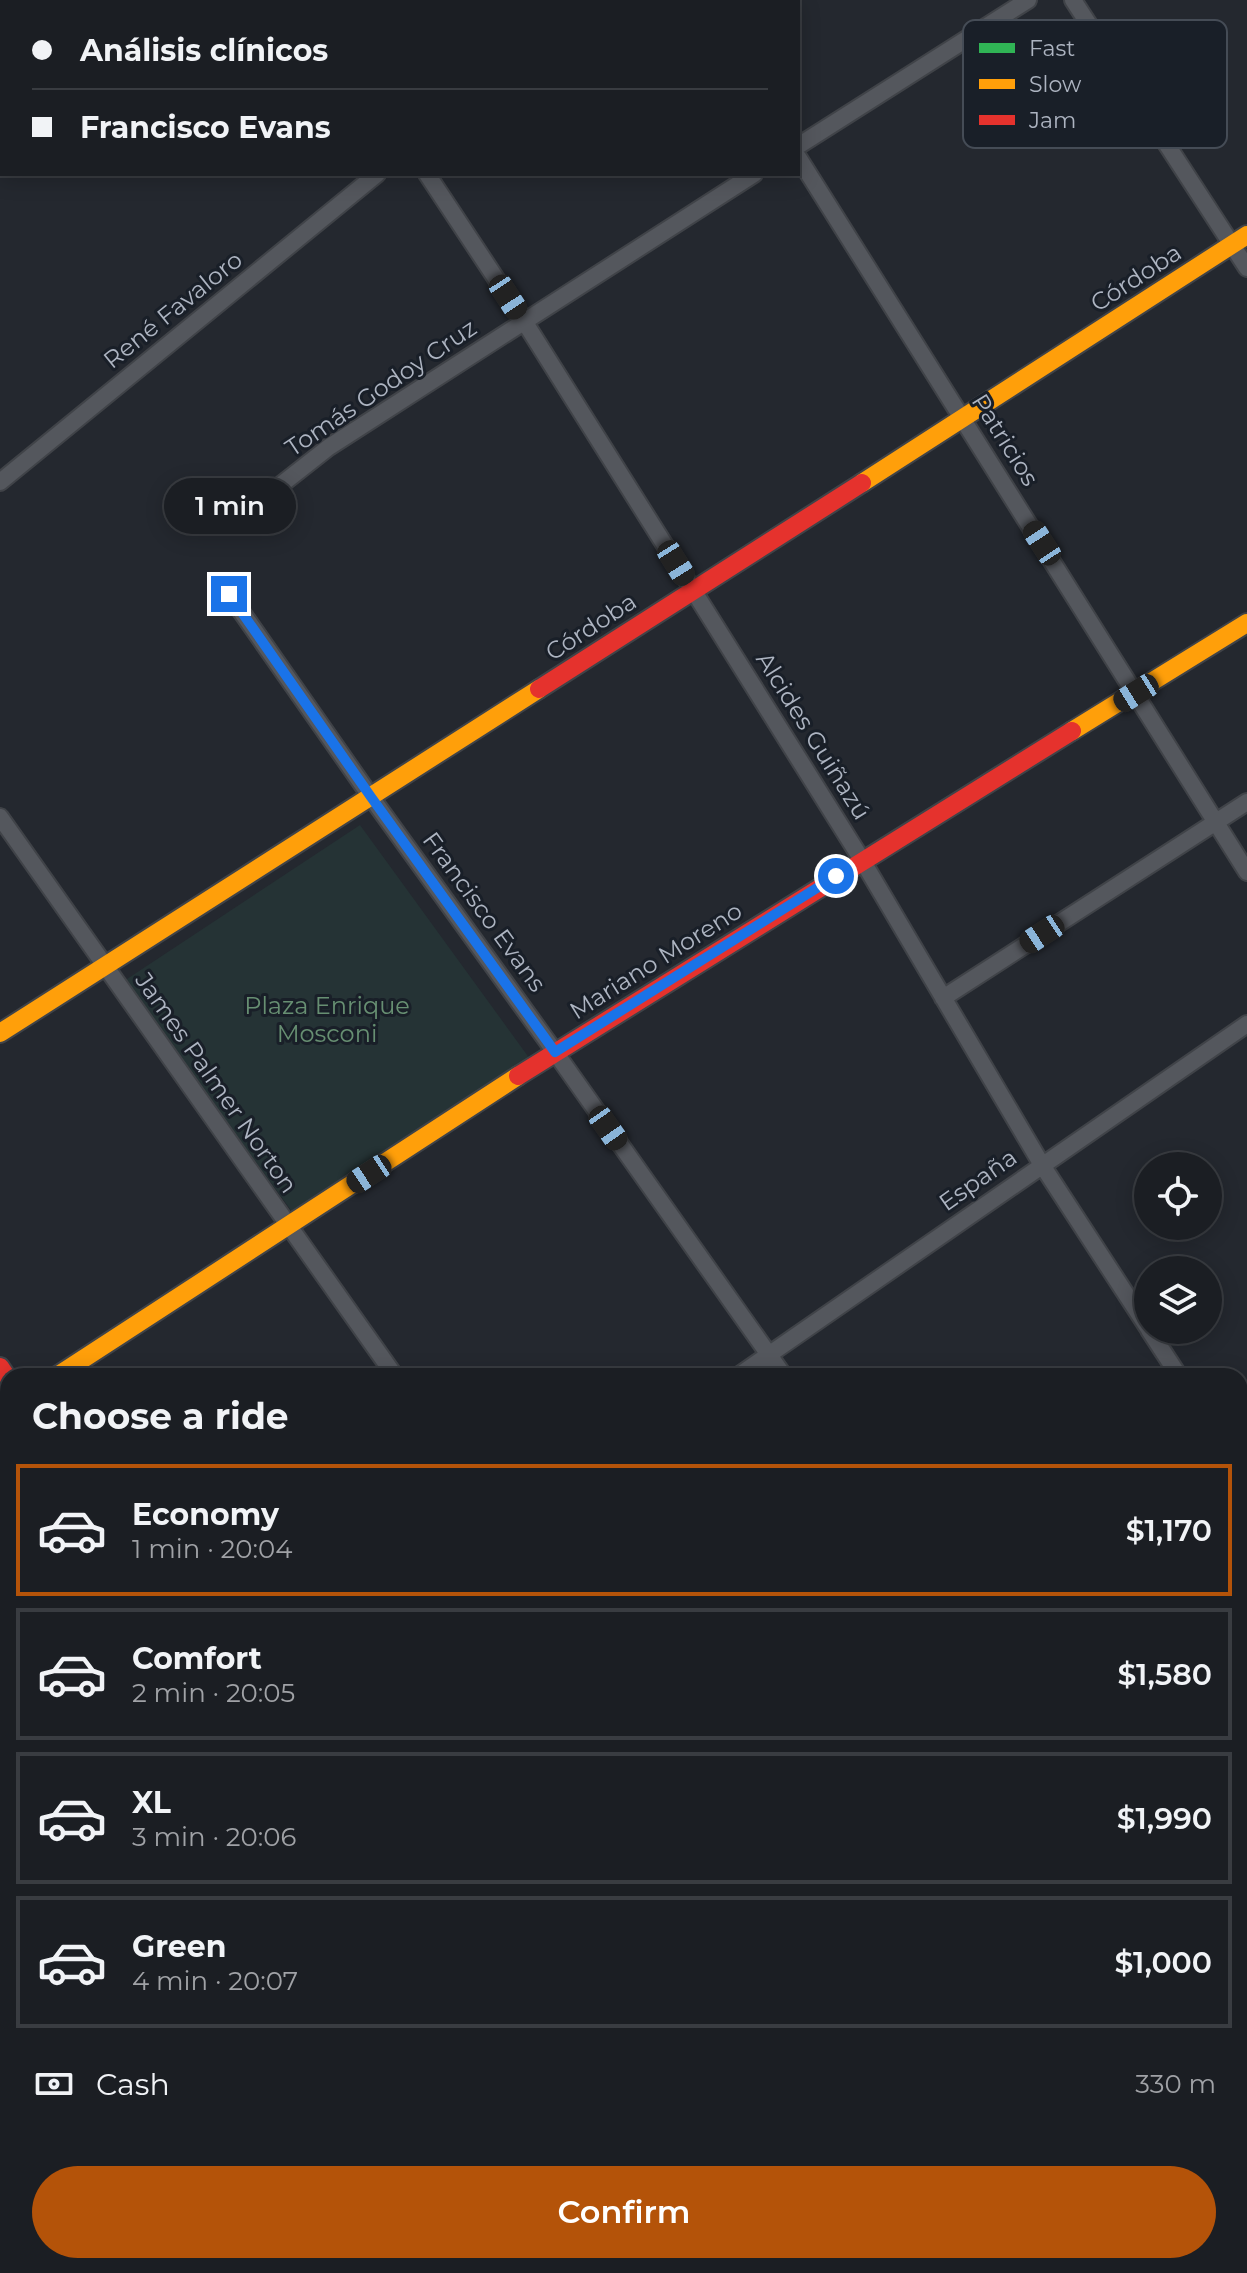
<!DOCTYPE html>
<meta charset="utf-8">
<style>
body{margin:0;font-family:Montserrat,sans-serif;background:#24272b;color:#f1f3f6;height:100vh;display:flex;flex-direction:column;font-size:30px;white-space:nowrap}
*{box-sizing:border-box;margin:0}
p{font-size:26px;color:#a0a2a6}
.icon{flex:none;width:44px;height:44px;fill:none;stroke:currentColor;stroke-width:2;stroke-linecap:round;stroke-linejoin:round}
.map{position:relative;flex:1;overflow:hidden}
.drawer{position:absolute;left:0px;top:1368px;width:1248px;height:906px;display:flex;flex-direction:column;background:#1b1e23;border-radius:24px 24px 0 0;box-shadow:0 4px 20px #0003,0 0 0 2px #393c41}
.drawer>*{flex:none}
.banner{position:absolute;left:0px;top:0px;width:800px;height:176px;box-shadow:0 4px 20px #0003,0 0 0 2px #393c41;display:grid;align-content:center;height:176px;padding:0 32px;background:#1b1e23}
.tools{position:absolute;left:1134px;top:1152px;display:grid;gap:16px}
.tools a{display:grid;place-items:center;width:88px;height:88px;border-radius:50%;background:#1b1e23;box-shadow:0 4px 20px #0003,0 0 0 2px #393c41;font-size:40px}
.end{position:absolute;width:36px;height:36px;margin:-18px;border:10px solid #1a73e8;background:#fff;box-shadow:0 0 0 4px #fff}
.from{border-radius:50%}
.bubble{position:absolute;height:56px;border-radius:28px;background:#1b1e23;box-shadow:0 4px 20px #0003,0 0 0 2px #393c41;font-size:26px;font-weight:600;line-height:56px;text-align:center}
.car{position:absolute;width:24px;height:48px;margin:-24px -12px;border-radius:10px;box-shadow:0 0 6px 2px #0007;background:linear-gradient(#222 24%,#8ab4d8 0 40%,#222 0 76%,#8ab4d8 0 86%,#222 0)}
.banner b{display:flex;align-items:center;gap:28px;height:76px;font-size:30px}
.banner b+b{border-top:2px solid #393c41}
.banner i{width:20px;height:20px;background:#f1f3f6}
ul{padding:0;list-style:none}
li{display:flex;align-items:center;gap:24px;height:132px;margin:0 16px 12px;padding:0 16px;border:4px solid #393c41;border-radius:0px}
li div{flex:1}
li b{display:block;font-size:30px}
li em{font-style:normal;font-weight:600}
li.on{border-color:#b45309}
li>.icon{width:72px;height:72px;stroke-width:1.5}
h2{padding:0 32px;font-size:36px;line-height:96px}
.pay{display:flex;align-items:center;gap:20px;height:88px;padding:0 32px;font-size:30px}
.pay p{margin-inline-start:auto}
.primary-button{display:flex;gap:16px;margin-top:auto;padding:16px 32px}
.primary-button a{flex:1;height:92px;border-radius:48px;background:#b45309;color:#fff;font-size:32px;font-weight:600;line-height:92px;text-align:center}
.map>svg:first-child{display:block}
.green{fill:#253335}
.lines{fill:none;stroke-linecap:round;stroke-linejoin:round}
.street-casing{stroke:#404348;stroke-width:20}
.fast-casing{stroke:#404348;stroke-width:22}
.slow-casing{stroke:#404348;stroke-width:22}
.jam-casing{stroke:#404348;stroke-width:22}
.street{stroke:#54575d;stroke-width:16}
.fast{stroke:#30b455;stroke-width:18}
.slow{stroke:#ff9f0a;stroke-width:18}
.jam{stroke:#e5322d;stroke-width:18}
.route{stroke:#1a73e8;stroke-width:10}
.labels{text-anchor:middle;stroke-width:6;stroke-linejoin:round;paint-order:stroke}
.street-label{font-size:24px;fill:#adb4c1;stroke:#191f28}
.park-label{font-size:24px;fill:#678f72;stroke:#191f28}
.key{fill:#191f28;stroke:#454c56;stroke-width:2}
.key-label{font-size:22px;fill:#adb4c1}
</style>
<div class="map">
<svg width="1247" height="2273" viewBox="0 0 1247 2273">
<rect width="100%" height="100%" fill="#24282f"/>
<path class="green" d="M360,825L530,1059L293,1213L124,981Z
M1247,2122V2249L1240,2254V2127Z"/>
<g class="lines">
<g class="street-casing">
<path id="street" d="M301,0L302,2
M698,0L699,2
M1073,0L1247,268
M565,2L567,0
M798,146L1028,0
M798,157L1247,872
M427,174L524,321L693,590L862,860L1042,1165L1148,1328
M0,482L377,174
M240,517L329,447L754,174
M229,594L371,797L555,1052L784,1376
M0,817L395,1376
M943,998L1247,802
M1149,1330L1179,1376
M738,1376L1247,1024
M1240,1466L1247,1476
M1240,1735L1247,1730
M0,1899L8,1893
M0,1925L8,1937
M1240,2013L1247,2023
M1240,2099L1247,2094
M243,2266L248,2273
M640,2266L646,2273
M1030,2266L1035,2273
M1224,2266L1229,2273
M420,2273L428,2267
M724,2273L733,2266
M1007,2273L1016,2266"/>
</g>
<g class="fast-casing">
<path id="fast" d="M1240,1441L1247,1436
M86,2273L96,2266"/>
</g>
<g class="slow-casing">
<path id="slow" d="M862,483L1247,235
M1072,731L1247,623
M0,1033L539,689
M57,1376L518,1076
M0,1413L8,1407"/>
</g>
<g class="jam-casing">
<path id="jam" d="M539,689L862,483
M518,1076L1072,731
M0,1367L8,1379"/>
</g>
<use href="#street" class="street"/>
<use href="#fast" class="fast"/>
<use href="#slow" class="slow"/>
<use href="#jam" class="jam"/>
</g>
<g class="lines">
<path class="route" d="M229,594L371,797L555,1052L836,876"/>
</g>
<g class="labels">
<g class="street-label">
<text transform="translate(1136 278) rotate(-33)" y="8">Córdoba</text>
<text transform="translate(173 310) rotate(-39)" y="8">René Favaloro</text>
<text transform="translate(381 388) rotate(-34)" y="8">Tomás Godoy Cruz</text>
<text transform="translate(1005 440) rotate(58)" y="8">Patricios</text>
<text transform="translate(591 627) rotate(-33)" y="8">Córdoba</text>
<text transform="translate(813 736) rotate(58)" y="8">Alcides Guiñazú</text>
<text transform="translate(484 912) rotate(54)" y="8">Francisco Evans</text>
<text transform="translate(656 961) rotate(-32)" y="8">Mariano Moreno</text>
<text transform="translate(216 1083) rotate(55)" y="8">James Palmer Norton</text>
<text transform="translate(978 1180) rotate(-35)" y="8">España</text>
</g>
<g class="park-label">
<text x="327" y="1014">Plaza Enrique<tspan x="327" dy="28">Mosconi</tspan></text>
</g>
</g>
<rect x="963" y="20" width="264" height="128" rx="12" class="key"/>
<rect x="979" y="43" width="36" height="10" fill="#30b455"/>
<rect x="979" y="79" width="36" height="10" fill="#ff9f0a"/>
<rect x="979" y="115" width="36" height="10" fill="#e5322d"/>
<g class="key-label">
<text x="1029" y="56">Fast</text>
<text x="1029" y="92">Slow</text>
<text x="1029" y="128">Jam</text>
</g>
</svg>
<div class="tools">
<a><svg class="icon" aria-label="locate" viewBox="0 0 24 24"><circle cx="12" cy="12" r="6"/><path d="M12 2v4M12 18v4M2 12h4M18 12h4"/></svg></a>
<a><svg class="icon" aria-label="layers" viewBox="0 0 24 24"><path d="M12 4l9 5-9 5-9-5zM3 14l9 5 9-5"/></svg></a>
</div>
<i class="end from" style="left:836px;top:876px"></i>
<i class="end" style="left:229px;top:594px"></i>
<div class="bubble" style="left:164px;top:478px;width:132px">1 min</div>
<i class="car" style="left:508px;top:297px;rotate:147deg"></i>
<i class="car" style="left:1042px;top:543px;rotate:327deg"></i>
<i class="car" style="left:676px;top:563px;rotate:148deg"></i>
<i class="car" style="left:1136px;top:693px;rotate:238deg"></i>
<i class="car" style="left:1042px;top:934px;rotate:237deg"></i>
<i class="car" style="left:608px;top:1128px;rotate:145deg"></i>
<i class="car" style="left:369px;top:1174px;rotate:237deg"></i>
<div class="banner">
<b><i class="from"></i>Análisis clínicos</b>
<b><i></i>Francisco Evans</b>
</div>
<section class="drawer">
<h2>Choose a ride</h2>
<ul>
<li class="on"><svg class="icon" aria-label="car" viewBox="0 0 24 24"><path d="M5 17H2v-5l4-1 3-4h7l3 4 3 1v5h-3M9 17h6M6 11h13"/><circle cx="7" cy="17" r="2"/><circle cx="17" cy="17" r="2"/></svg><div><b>Economy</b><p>1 min · 20:04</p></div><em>$1,170</em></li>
<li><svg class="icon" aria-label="car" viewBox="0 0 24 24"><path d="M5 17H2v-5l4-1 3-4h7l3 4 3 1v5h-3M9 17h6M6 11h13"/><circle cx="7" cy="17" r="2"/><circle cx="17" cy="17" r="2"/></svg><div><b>Comfort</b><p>2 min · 20:05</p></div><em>$1,580</em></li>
<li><svg class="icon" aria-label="car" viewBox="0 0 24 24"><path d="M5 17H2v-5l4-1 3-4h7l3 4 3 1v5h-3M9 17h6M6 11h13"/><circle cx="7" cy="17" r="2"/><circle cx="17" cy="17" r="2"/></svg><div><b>XL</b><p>3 min · 20:06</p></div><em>$1,990</em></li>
<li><svg class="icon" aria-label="car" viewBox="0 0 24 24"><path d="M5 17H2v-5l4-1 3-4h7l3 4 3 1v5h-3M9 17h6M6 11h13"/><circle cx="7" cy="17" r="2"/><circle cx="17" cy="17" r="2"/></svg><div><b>Green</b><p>4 min · 20:07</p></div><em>$1,000</em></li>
</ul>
<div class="pay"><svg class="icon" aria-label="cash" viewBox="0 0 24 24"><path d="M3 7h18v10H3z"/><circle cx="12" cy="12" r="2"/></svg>Cash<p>330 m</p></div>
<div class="primary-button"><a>Confirm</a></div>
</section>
</div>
